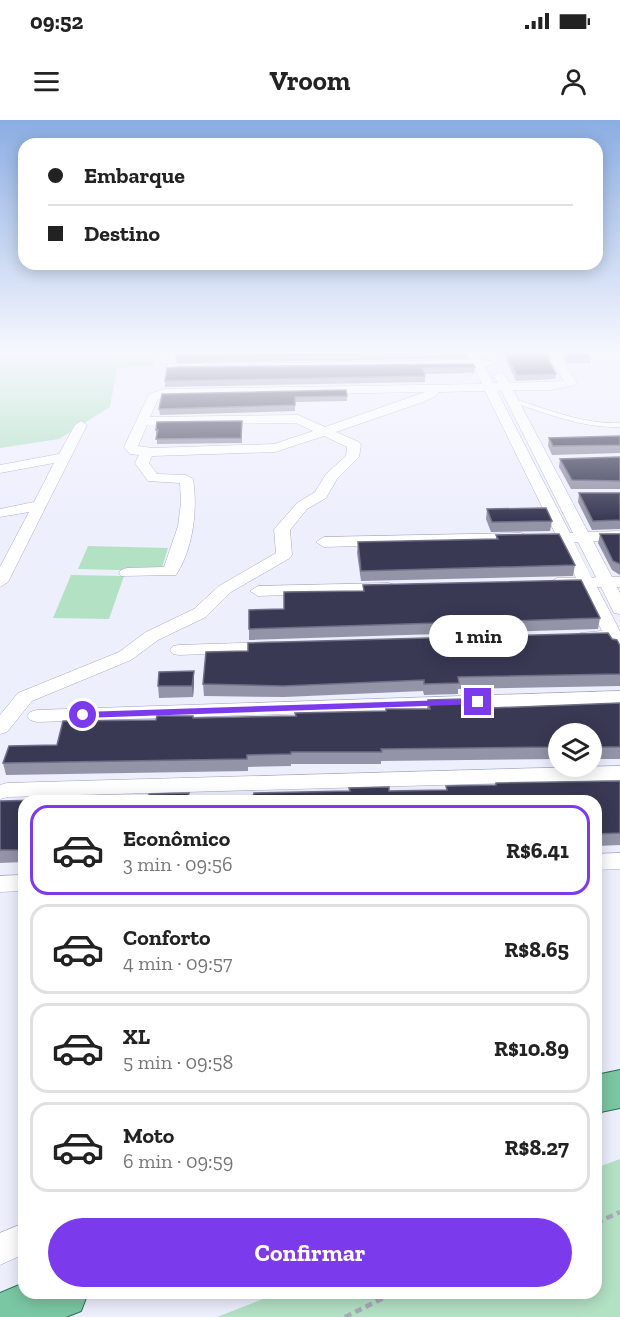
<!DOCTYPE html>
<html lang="pt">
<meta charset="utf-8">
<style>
body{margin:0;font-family:"Zilla Slab",serif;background:#f2f2f2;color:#222;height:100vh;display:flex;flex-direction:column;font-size:22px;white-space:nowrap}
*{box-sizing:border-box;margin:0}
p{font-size:20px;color:#767676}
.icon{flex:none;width:33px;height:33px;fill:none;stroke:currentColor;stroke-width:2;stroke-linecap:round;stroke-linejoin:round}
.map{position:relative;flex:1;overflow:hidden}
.drawer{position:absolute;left:18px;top:675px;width:584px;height:504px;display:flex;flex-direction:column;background:#fff;border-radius:18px;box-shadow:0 3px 15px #0003}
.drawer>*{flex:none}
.top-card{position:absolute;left:18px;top:18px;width:585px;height:132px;border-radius:18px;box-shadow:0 3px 15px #0003;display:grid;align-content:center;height:132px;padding:0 30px;background:#fff}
.fabs{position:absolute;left:548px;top:603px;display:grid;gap:12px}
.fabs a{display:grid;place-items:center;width:54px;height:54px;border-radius:50%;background:#fff;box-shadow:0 3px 15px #0003;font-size:30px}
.end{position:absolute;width:27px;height:27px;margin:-14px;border:8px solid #7c3aed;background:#fff;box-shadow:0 0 0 3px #fff}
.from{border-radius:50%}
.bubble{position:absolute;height:42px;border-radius:21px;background:#fff;box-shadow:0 3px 15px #0003;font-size:20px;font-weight:800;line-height:42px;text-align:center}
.top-card b{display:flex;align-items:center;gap:21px;height:57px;font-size:22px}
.top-card b+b{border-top:2px solid #e0e0e0}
.top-card i{width:15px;height:15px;background:#222}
ul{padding:10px 0 0;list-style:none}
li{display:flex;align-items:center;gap:18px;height:90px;margin:0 12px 9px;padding:0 18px;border:3px solid #e0e0e0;border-radius:18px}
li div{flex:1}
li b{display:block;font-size:22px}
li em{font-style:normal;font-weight:800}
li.on{border-color:#7c3aed}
li>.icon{width:54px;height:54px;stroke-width:1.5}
.action{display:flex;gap:12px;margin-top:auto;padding:12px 30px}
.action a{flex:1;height:69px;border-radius:36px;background:#7c3aed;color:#fff;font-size:24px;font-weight:800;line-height:69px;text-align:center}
.status{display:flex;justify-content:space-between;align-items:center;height:42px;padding:0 30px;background:#fff;direction:ltr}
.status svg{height:16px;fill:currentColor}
header{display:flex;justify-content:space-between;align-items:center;height:78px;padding:0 30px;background:#fff;font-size:27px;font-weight:800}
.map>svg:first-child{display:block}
.green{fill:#b3e1c4}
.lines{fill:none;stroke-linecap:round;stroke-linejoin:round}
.lane-casing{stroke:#a7a9c9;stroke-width:1}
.street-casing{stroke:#a7a9c9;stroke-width:1}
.primary-casing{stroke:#1e724f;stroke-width:2}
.path{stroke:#a9aab7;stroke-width:4.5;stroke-dasharray:7 4.5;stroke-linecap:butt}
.lane{fill:#fff;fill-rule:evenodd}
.street{fill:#fff;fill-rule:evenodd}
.primary{fill:#7ac7a3;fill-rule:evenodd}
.wall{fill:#9494a8}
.shaded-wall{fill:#6f7087}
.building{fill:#393954;stroke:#6f7087;stroke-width:1.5}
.route{fill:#7c3aed}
</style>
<div class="status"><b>09:52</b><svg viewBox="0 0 49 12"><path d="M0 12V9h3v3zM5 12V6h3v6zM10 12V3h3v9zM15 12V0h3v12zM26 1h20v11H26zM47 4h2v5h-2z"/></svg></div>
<header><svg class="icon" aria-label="menu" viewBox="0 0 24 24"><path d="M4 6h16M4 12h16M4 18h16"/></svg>Vroom<svg class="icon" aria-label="person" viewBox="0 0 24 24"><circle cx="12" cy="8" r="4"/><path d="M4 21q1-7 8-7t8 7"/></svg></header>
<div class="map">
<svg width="620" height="1197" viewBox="0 0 620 1197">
<rect width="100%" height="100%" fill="#eeeffd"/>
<path class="green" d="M0,232H158L152,247L117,248L110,287L59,319L0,328Z
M88,426L168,428L161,451L78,449Z
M71,455L124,456L109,499L53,498Z
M620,1039V1197H217L278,1173H596V1048Z"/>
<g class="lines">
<g class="lane-casing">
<path id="lane" d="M514,279C550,290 582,304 620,303V307C582,308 548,294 512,282L511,281Z"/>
</g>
<g class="street-casing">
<path id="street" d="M467,232H478L481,240L492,241V245L485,246L494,263H498L494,256L500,253L504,254L510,263L564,261L546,232H557L577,263L575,265L551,270H513L588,412L620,411V421H593L612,457H620V467H617L620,473V494L614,493L601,467H597L620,511V530L612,529L607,522L580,521L577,517L580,513L602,511L581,468H557L549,463L557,458H576L559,422L549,421L546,418L555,413L485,271L439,272L436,276L423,282L336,312L359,322L361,325L359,337L337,359L326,378L307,389L290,410L292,435L290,438L231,472L206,497L158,520L131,540L32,581L7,612L0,614V595L18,573L119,532L146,512L194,489L219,466L276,433L274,409L277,406L297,383L315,372L326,354L346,336L347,327L324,316L275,332L152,336L149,343L157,354L186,355L193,359C198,390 193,429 176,455L121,456L119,453L121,450L127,448L164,447L178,406L181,383L180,363L148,361L135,343L139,335L130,334L124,327L149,274L164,269L482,264L474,247L274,249L268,246L274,243L470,240ZM501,270L573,413H570L497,271ZM425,272L325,307L298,295L150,297L158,279L165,277ZM296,303L313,311L274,324L152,328L138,326L147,305ZM574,422H578L596,457L592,458Z
M170,244H203L209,247L203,250L166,249V245Z
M81,301L87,305L8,462L0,467V447L29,392L0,397V389L34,382L54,343L0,353V345L59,334L75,305Z
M521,413L526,415L529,418L526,421L324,427L316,422L324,417Z
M389,463L395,465L397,468L395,471L258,476L250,471L258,466Z
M275,522L281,523L284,527L281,531L179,535L173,534L170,530L173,526L179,525Z
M620,571V583L37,602L30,600L27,596L30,592L37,590Z
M620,646V660L8,677L0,679V665L7,663Z
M620,733V749L596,750V734Z
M24,755V771L0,772V756Z
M24,1103V1134L0,1145V1113Z"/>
</g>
<g class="primary-casing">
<path id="primary" d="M620,950V988L596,993V955Z
M24,1163V1173H88L81,1191L66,1197H0V1173Z"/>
</g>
<path class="path" d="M596,1103L620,1092
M345,1197L394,1173"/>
<use href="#lane" class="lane"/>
<use href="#street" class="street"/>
<use href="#primary" class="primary"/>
</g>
<path class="wall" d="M498,232H547L551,238L550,243L556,254L555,259L516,261L504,236H500Z
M560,232H586L591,238L590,243H567Z
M175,233H467V238L177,243Z
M179,247H475L474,253L425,254V262L165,267V261Z
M165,274L347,276V281L295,282V291L160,295L159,289Z
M242,301V323L157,324V315H156V310Z
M620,316V333L552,335L548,326L549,318Z
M620,337V369H571L559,347L560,339Z
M579,373H620V409L592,410L578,382Z
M487,389L552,401L550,411L491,412L486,399Z
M600,414H620V455L612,450L599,425L598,423Z
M496,415L575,445L573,456L361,461L357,433L358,422L496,419Z
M363,465L600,498L598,509L249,520V509L363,471Z
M612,519L620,526V566L458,569V574L424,575L423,571L284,577L204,576L203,564L248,531Z
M194,551V563L193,577L159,578L158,566Z
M428,580L468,589L620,583V639H591V614H558V639L381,641V644H291V646L248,647V651L6,655L3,643L57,625L156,600L296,596L427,589Z
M620,661V725L596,726V681H24V742L0,743V681L149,677H189L253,676L446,670V666L495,665L496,663Z"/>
<path class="shaded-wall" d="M194,551V563L193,577L192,566Z"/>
<path class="building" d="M467,232V233L177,238L175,233Z
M505,232H547L551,238L548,239L556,254L517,255Z
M564,232H586L591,238H568Z
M473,244L475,247L423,248L425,256L165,261L167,248L179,247Z
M346,270L347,276L295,277V285L159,289L162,274H165Z
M242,301L241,318L156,319L158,310H156L157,302Z
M620,316V325L553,326L549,318Z
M620,337V361L572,360L560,339Z
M579,373H620V400L593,401Z
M546,388L552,401L492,402L487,389Z
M559,414L575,445L361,451L358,422L498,419L496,415Z
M600,414H620V444L613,441Z
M581,460L600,498L249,509V490L284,489V472L364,471L363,465Z
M608,513L612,519L617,520L620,526V554L458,557L459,563L424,564V560L283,566L203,564L206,532L248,531V523Z
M194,551L192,566H158L159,552Z
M463,579L468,589L620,583V627H591V614H558V627L381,629L382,632H291V634L247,635V639L3,643L9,626L57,625L63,601L156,600L157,596H193V598L296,596L295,593L386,591V589H430L428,580Z
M620,661V713L596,714V681H24V730H0V681L43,680L44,678L149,677V674L189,673L188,677L253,676L254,673L350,671L349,668L389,667V671L447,670L446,666L496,665V663Z"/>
<linearGradient id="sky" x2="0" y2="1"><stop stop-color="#8bade2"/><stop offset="0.58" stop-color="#f7f8fe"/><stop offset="1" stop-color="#f7f8fe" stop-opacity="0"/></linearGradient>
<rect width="620" height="400" fill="url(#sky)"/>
<path class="route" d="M478,579L482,580V584L83,598L79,595L83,592Z"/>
</svg>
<div class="fabs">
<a><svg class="icon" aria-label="layers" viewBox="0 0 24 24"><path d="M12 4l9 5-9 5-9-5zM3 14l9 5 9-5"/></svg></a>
</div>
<i class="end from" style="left:83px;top:595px"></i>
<i class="end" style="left:478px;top:582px"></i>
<div class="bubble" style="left:429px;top:495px;width:99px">1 min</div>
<div class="top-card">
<b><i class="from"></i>Embarque</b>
<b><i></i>Destino</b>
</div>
<section class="drawer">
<ul>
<li class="on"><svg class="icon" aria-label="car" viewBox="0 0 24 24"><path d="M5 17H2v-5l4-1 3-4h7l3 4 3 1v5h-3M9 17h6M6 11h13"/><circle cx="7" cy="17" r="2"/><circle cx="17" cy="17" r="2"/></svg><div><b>Econômico</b><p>3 min · 09:56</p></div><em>R$6.41</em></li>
<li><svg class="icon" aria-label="car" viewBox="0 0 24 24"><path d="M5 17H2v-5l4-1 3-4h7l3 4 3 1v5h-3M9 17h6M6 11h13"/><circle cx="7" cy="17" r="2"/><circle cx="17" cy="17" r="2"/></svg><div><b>Conforto</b><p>4 min · 09:57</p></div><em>R$8.65</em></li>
<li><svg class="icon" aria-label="car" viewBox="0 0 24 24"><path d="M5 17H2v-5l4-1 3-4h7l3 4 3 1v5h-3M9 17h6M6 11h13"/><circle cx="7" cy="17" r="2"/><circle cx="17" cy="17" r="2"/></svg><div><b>XL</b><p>5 min · 09:58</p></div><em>R$10.89</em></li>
<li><svg class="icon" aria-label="car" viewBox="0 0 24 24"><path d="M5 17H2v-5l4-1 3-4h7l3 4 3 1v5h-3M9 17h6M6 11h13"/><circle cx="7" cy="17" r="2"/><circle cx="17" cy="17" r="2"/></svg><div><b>Moto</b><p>6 min · 09:59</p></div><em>R$8.27</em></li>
</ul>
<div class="action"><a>Confirmar</a></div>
</section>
</div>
